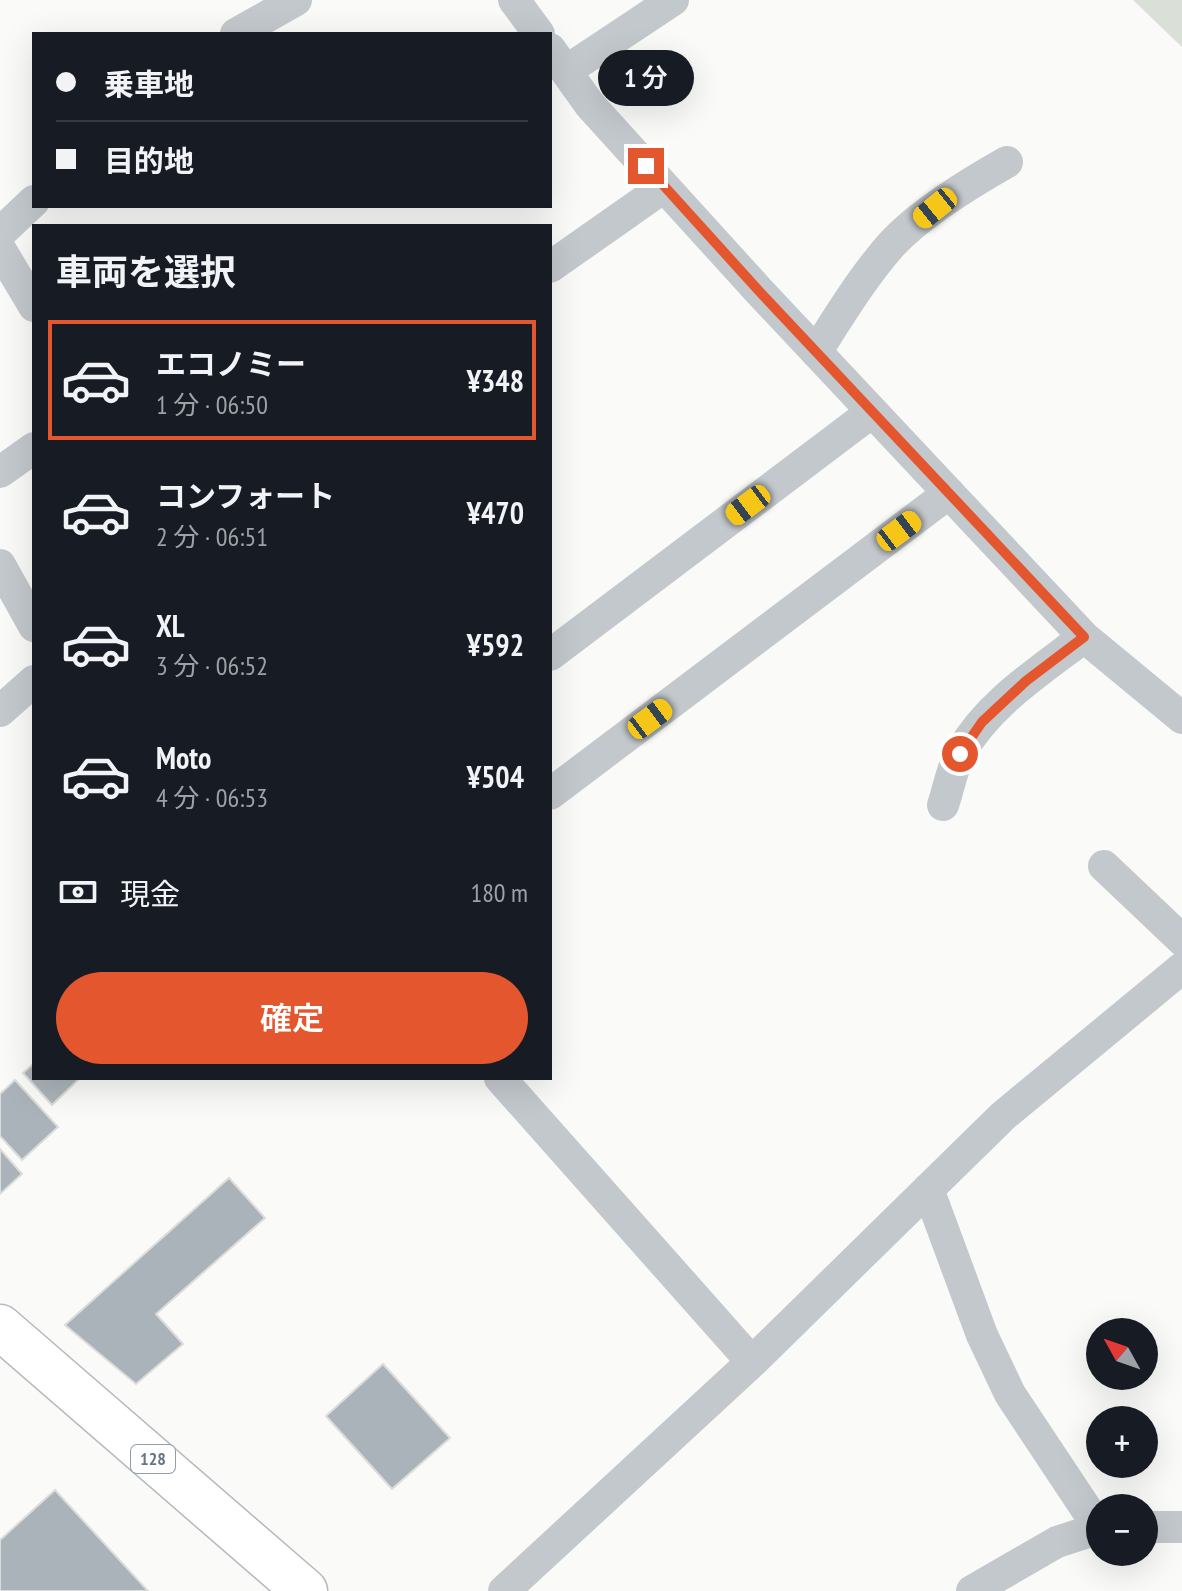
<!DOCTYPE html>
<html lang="ja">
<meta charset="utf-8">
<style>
body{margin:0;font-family:"PT Sans Narrow","Noto Sans JP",sans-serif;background:#20242c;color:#f1f3f6;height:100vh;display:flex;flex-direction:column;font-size:30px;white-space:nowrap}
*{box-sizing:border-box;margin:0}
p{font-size:26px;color:#9ea1a6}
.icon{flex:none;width:44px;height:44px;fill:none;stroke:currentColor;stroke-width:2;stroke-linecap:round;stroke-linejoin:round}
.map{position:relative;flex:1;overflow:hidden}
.sheet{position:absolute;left:32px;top:224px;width:520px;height:856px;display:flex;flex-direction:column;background:#171b24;border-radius:0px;box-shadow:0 8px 32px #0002}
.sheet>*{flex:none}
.hud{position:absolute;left:32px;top:32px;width:520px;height:176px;border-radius:0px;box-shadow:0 8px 32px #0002;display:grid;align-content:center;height:176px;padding:0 24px;background:#171b24}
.needle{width:52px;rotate:310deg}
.fabs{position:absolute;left:1086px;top:1318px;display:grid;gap:16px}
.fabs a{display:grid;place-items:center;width:72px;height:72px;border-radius:50%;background:#171b24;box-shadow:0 8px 32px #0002;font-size:40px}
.end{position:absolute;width:36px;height:36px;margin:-18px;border:10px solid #e4572e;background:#fff;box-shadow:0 0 0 4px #fff}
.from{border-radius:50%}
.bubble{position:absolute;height:56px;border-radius:28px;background:#171b24;box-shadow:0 8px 32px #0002;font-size:26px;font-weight:600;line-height:56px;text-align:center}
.car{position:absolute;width:24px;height:48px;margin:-24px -12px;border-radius:10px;box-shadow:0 0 6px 2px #0007;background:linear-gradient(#f5c518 24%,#345 0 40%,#f5c518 0 76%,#345 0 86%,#f5c518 0)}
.hud b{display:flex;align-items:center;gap:28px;height:76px;font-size:30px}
.hud b+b{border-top:2px solid #363941}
.hud i{width:20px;height:20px;background:#f1f3f6}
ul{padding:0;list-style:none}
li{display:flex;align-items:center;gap:24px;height:120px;margin:0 16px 12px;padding:0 8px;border:4px solid transparent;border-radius:0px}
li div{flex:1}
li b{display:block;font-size:30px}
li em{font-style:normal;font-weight:600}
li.selected{border-color:#e4572e}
li>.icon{width:72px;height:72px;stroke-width:1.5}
h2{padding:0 24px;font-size:36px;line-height:96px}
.pay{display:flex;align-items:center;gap:20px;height:88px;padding:0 24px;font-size:30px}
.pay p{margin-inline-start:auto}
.action{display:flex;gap:16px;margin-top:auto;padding:16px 24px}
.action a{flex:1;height:92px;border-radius:48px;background:#e4572e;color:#fff;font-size:32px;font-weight:600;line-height:92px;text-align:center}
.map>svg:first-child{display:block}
.green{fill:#dadfd7}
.building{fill:#aab3b9;stroke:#dcdcda;stroke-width:2}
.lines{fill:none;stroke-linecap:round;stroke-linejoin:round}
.trunk-casing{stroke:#b4b9bd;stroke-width:47}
.minor{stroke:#c3c8cc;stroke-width:32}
.trunk{stroke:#fff;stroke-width:44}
.route{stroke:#e4572e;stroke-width:10}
.labels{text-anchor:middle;stroke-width:8;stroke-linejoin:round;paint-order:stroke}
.shield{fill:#fff;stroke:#939fa8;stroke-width:2}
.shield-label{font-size:18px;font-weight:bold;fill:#657683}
</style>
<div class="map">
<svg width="1182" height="1591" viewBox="0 0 1182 1591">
<rect width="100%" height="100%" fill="#fafaf8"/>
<path class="green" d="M1133,0H1182V47Z"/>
<path class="building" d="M34,1063V1078H80L52,1105L23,1073Z
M15,1080L58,1127L22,1160L0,1136V1094Z
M0,1149L22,1174L0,1194Z
M229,1178L265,1218L156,1314L183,1344L136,1384L65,1325Z
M383,1364L450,1438L392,1489L326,1416Z
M55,1490L148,1591H0V1540Z"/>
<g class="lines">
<g class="trunk-casing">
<path id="trunk" d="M0,1327L305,1591"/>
</g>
<path class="minor" d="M514,0L539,34
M236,34L296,0
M550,49L590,105L759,291L1084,637L1182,718
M566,71L673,0
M0,233L34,201
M0,249L34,306
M550,267L664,187
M816,352C840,315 862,278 891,245C920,213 970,183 1007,162
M0,472L34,448
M0,565L34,626
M550,655L872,412
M0,711L34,681
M550,794L949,493
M943,805C949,788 952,767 961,752C989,703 1040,671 1084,637
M1104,866L1182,940
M500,1078L752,1362
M928,1189L982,1335L1010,1394L1099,1528
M1144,1527H1182
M504,1591L752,1362L1003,1116L1182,968
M972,1591L1057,1542L1100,1528"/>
<use href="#trunk" class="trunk"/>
</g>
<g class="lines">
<path class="route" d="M646,166L759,291L1084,637L1026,681L982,722L960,754"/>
</g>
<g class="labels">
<rect class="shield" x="131" y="1445" width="44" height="28" rx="6"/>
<g class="shield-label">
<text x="153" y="1465">128</text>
</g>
</g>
</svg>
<div class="fabs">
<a><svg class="needle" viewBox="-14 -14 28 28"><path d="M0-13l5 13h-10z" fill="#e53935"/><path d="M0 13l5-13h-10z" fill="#9ea1a6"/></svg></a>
<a>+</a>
<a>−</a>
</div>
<i class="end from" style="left:960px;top:754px"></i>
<i class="end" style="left:646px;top:166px"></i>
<div class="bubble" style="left:598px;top:50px;width:96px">1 分</div>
<i class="car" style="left:935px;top:208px;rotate:231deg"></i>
<i class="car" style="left:748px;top:505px;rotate:233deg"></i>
<i class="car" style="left:899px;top:531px;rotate:53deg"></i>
<i class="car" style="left:650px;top:719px;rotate:53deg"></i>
<div class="hud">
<b><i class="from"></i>乗車地</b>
<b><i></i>目的地</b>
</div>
<section class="sheet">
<h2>車両を選択</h2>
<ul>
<li class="selected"><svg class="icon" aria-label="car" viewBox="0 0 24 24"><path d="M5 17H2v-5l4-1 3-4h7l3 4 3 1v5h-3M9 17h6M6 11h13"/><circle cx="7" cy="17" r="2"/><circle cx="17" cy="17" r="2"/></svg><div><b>エコノミー</b><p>1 分 · 06:50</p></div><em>¥348</em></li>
<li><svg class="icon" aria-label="car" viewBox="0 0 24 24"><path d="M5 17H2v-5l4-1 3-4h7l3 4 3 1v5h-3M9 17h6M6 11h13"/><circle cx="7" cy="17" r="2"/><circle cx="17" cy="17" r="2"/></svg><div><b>コンフォート</b><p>2 分 · 06:51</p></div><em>¥470</em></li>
<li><svg class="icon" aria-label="car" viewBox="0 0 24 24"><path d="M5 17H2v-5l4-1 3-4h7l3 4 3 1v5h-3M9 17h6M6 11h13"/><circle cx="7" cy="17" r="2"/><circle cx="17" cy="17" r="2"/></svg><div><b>XL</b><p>3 分 · 06:52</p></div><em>¥592</em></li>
<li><svg class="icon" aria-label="car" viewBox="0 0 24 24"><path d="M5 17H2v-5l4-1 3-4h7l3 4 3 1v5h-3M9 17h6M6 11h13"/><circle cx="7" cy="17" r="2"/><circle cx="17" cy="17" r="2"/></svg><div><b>Moto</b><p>4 分 · 06:53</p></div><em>¥504</em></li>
</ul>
<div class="pay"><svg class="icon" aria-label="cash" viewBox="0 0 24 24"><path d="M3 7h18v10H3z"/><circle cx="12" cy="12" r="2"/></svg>現金<p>180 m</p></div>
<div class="action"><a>確定</a></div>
</section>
</div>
